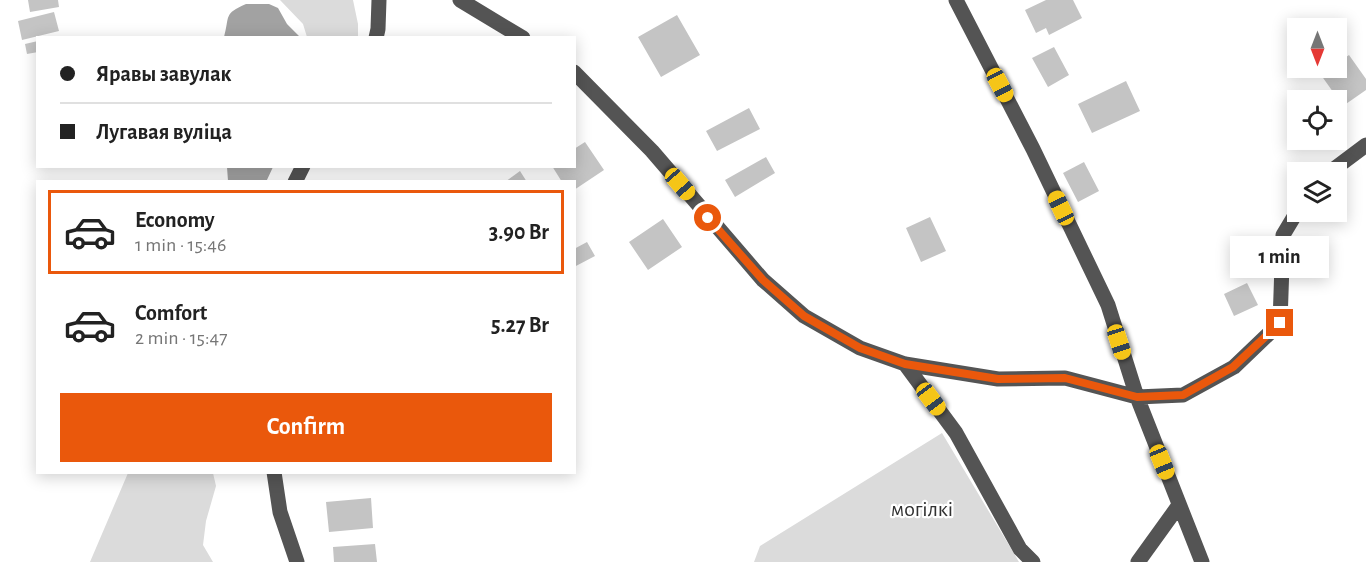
<!DOCTYPE html>
<meta charset="utf-8">
<style>
body{margin:0;font-family:"Alegreya Sans",sans-serif;background:#f6f6f6;color:#222;height:100vh;display:flex;flex-direction:column;font-size:22px;white-space:nowrap}
*{box-sizing:border-box;margin:0}
p{font-size:20px;color:#767676}
.icon{flex:none;width:33px;height:33px;fill:none;stroke:currentColor;stroke-width:2;stroke-linecap:round;stroke-linejoin:round}
.map{position:relative;flex:1;overflow:hidden}
.side{position:absolute;left:36px;top:180px;width:540px;height:294px;display:flex;flex-direction:column;background:#fff;border-radius:0px;box-shadow:0 3px 15px #0003}
.side>*{flex:none}
.hud{position:absolute;left:36px;top:36px;width:540px;height:132px;border-radius:0px;box-shadow:0 3px 15px #0003;display:grid;align-content:center;height:132px;padding:0 24px;background:#fff}
.needle{width:39px;rotate:180deg}
.fabs{position:absolute;left:1287px;top:18px;display:grid;gap:12px}
.fabs a{display:grid;place-items:center;width:60px;height:60px;border-radius:0px;background:#fff;box-shadow:0 3px 15px #0003;font-size:30px}
.end{position:absolute;width:27px;height:27px;margin:-14px;border:8px solid #ea580c;background:#fff;box-shadow:0 0 0 3px #fff}
.from{border-radius:50%}
.bubble{position:absolute;height:42px;border-radius:0px;background:#fff;box-shadow:0 3px 15px #0003;font-size:20px;font-weight:700;line-height:42px;text-align:center}
.car{position:absolute;width:18px;height:36px;margin:-18px -9px;border-radius:8px;box-shadow:0 0 4px 2px #0007;background:linear-gradient(#f5c518 24%,#345 0 40%,#f5c518 0 76%,#345 0 86%,#f5c518 0)}
.hud b{display:flex;align-items:center;gap:21px;height:57px;font-size:22px}
.hud b+b{border-top:2px solid #e0e0e0}
.hud i{width:15px;height:15px;background:#222}
ul{padding:10px 0 0;list-style:none}
li{display:flex;align-items:center;gap:18px;height:84px;margin:0 12px 9px;padding:0 12px;border:3px solid transparent;border-radius:0px}
li div{flex:1}
li b{display:block;font-size:22px}
li em{font-style:normal;font-weight:700}
li.current{border-color:#ea580c}
li>.icon{width:54px;height:54px;stroke-width:1.5}
.action{display:flex;gap:12px;margin-top:auto;padding:12px 24px}
.action a{flex:1;height:69px;border-radius:0px;background:#ea580c;color:#fff;font-size:24px;font-weight:700;line-height:69px;text-align:center}
.map>svg:first-child{display:block}
.green{fill:#dbdbdb}
.water{fill:#a2a2a2}
.building{fill:#c4c4c4}
.lines{fill:none;stroke-linecap:round;stroke-linejoin:round}
.minor{stroke:#545454;stroke-width:15}
.route{stroke:#ea580c;stroke-width:8}
.labels{text-anchor:middle;stroke-width:4.5;stroke-linejoin:round;paint-order:stroke}
.park-label{font-size:22px;fill:#323232;stroke:#fff}
</style>
<div class="map">
<svg width="1366" height="562" viewBox="0 0 1366 562">
<rect width="100%" height="100%" fill="#fff"/>
<path class="green" d="M280,0H353L358,24V37H307L303,24Z
M942,433L1019,562H754L760,546Z
M128,473H213L216,486L206,521L203,545L213,562H90Z"/>
<path class="water" d="M246,4H269L278,8L287,24L300,37H224C230,16 223,14 246,4Z
M227,167V166L273,167L266,182L228,181Z"/>
<path class="building" d="M28,0H58L59,7L30,12Z
M1046,0H1073L1082,18L1049,35L1046,28L1036,33L1025,10Z
M54,12L59,31L22,40L18,21Z
M677,15L700,55L661,77L638,37Z
M38,41V52L27,54L25,44Z
M1054,47L1069,75L1048,87L1032,58Z
M1349,55L1366,79V90L1343,106L1321,75L1331,68H1336V64Z
M1126,81L1140,111L1092,133L1078,104Z
M749,108L760,129L717,151L706,131Z
M585,142L604,170L574,190V182H562L552,166H574V149Z
M766,157L775,173L735,197L725,180Z
M1084,162L1099,191L1078,202L1063,173Z
M520,171L527,182H505Z
M930,217L946,251L921,262L906,228Z
M663,219L682,247L648,270L629,242Z
M587,242L595,256L574,267V249Z
M1247,283L1258,305L1234,316L1224,294Z
M371,498L373,528L329,532L326,502Z
M375,544L377,562H334L333,547Z"/>
<g class="lines">
<path class="minor" d="M460,0L523,38
M956,0L1033,149L1108,305L1137,397L1202,562
M376,38L378,29L379,0
M574,72L652,151L763,280L804,316L860,348L905,364L998,379L1065,378L1137,397L1183,395L1234,367L1280,323L1283,235L1298,210
M1330,172L1366,145
M295,182L303,166
M905,364L956,433L1020,549L1033,562
M274,472L280,512L297,562
M1138,562L1179,505"/>
</g>
<g class="lines">
<path class="route" d="M708,218L763,280L804,316L860,348L905,364L998,379L1065,378L1137,397L1183,395L1233,367L1280,323"/>
</g>
<g class="labels">
<g class="park-label">
<text x="922" y="516">могілкі</text>
</g>
</g>
</svg>
<div class="fabs">
<a><svg class="needle" viewBox="-14 -14 28 28"><path d="M0-13l5 13h-10z" fill="#e53935"/><path d="M0 13l5-13h-10z" fill="#767676"/></svg></a>
<a><svg class="icon" aria-label="locate" viewBox="0 0 24 24"><circle cx="12" cy="12" r="6"/><path d="M12 2v4M12 18v4M2 12h4M18 12h4"/></svg></a>
<a><svg class="icon" aria-label="layers" viewBox="0 0 24 24"><path d="M12 4l9 5-9 5-9-5zM3 14l9 5 9-5"/></svg></a>
</div>
<i class="end from" style="left:708px;top:218px"></i>
<i class="end" style="left:1280px;top:323px"></i>
<div class="bubble" style="left:1230px;top:236px;width:99px">1 min</div>
<i class="car" style="left:1000px;top:85px;rotate:152deg"></i>
<i class="car" style="left:680px;top:184px;rotate:139deg"></i>
<i class="car" style="left:1061px;top:208px;rotate:335deg"></i>
<i class="car" style="left:1119px;top:342px;rotate:162deg"></i>
<i class="car" style="left:931px;top:399px;rotate:143deg"></i>
<i class="car" style="left:1162px;top:462px;rotate:158deg"></i>
<div class="hud">
<b><i class="from"></i>Яравы завулак</b>
<b><i></i>Лугавая вуліца</b>
</div>
<section class="side">
<ul>
<li class="current"><svg class="icon" aria-label="car" viewBox="0 0 24 24"><path d="M5 17H2v-5l4-1 3-4h7l3 4 3 1v5h-3M9 17h6M6 11h13"/><circle cx="7" cy="17" r="2"/><circle cx="17" cy="17" r="2"/></svg><div><b>Economy</b><p>1 min · 15:46</p></div><em>3.90 Br</em></li>
<li><svg class="icon" aria-label="car" viewBox="0 0 24 24"><path d="M5 17H2v-5l4-1 3-4h7l3 4 3 1v5h-3M9 17h6M6 11h13"/><circle cx="7" cy="17" r="2"/><circle cx="17" cy="17" r="2"/></svg><div><b>Comfort</b><p>2 min · 15:47</p></div><em>5.27 Br</em></li>
</ul>
<div class="action"><a>Confirm</a></div>
</section>
</div>
